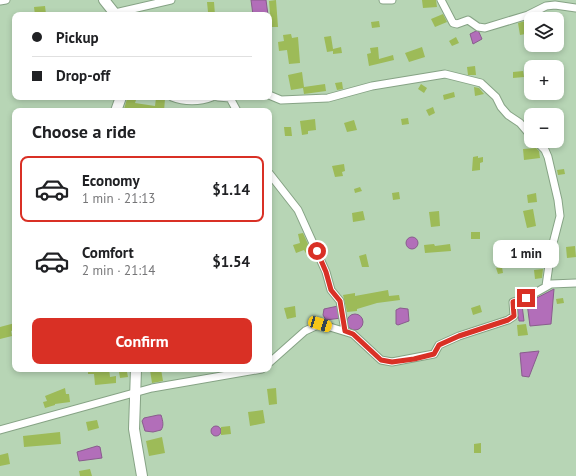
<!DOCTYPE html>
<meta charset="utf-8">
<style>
body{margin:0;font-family:"PT Sans",sans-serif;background:#f2f2f2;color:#202124;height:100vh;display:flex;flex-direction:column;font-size:15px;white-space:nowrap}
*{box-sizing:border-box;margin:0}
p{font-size:13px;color:#757577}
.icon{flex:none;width:22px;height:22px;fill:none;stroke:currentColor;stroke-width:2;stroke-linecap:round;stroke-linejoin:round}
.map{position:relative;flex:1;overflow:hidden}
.panel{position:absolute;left:12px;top:108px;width:260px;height:264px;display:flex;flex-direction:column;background:#fff;border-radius:8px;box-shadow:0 2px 6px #0003}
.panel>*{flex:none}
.guide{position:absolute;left:12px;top:12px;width:260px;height:88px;border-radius:8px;box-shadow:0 2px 6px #0003;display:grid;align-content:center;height:88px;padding:0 20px;background:#fff}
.fabs{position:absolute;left:524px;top:12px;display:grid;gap:8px}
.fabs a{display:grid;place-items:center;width:40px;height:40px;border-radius:8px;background:#fff;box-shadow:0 2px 6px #0003;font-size:20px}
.end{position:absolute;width:18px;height:18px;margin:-9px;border:5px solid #d93025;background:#fff;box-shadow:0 0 0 2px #fff}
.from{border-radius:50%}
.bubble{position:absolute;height:28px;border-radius:8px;background:#fff;box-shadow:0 2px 6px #0003;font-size:13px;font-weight:700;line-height:28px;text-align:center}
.car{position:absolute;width:12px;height:24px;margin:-12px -6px;border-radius:5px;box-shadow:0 0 3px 1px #0007;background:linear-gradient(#f5c518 24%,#345 0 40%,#f5c518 0 76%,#345 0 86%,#f5c518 0)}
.guide b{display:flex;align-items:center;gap:14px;height:38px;font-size:15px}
.guide b+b{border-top:1px solid #e0e0e0}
.guide i{width:10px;height:10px;background:#202124}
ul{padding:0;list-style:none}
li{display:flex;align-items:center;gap:12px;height:66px;margin:0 8px 6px;padding:0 12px;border:2px solid transparent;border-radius:8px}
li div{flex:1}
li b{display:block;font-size:15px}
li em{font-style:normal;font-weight:700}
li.selected{border-color:#d93025}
li>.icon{width:36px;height:36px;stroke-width:1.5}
h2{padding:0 20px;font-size:18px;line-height:48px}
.primary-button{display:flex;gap:8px;margin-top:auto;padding:8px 20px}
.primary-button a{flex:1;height:46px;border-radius:8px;background:#d93025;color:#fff;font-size:16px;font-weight:700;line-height:46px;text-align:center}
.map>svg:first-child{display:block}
.water{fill:#b26eb9;stroke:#895c8d}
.building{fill:#9dbb58}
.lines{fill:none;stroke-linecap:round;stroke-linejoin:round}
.street-casing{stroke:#86a385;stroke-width:9}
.secondary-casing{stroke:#86a385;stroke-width:12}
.street{stroke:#fff;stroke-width:7}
.secondary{stroke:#fff;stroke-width:10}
.route{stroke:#d93025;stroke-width:5}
</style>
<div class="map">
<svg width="576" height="476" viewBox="0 0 576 476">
<rect width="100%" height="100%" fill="#b7d5b5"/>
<path class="water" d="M251,0H266L268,15H253Z
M478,30L482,39L473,44L470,34Z
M406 243a6 6 0 1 1 12 0a6 6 0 1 1-12 0Z
M554,289L551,324L530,326L527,303Z
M517,305H522L524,321H519Z
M338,306L341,318L326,320L323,315L324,309Z
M400,308L408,309L409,321L398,325L396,324V310Z
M347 322a8 8 0 1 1 16 0a8 8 0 1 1-16 0Z
M539,351L529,377L522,376L520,353Z
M158,415H161C163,421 164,426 161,430L153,432L145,431L142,421L144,418Z
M211 431a5 5 0 1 1 10 0a5 5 0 1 1-10 0Z
M97,446L100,447L102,458L79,461L77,452Z"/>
<path class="building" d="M276,0L278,27H271L269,1Z
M422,0H436L437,7L423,8Z
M207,2H214L215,15H210V12H208Z
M45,6L46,14L35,15L34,7Z
M443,14L447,22L435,27L431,19Z
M529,20L531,33L520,35L518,23Z
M379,21L380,27L372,28L371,22Z
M291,34L292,38L298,37L300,63L289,64L287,50L279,51L278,42L284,41L283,35Z
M331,36L333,49L341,47L342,53L333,54V51L327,52L324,37Z
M456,37L459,43L452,46L449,41Z
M378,47L379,59L393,55L394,60L369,66L367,54L371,53L370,48Z
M422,47L425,57L409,62L405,53Z
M475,66L476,75H468L467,67Z
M523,71L524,77L513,78V72Z
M302,72L304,87L325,84L326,91L304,94L303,88L291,90L288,75Z
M342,82L343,89L337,90L335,83Z
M421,84L427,88L424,93L418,89Z
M474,87L479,88L484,94L475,96Z
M454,92L455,97L444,100L443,95Z
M156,98L165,99L164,111L124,109L127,99L136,100L135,103L155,106Z
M433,107L435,113L429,116L426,110Z
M408,118L409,124L402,125L401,119Z
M315,119L316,130L308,131V134L302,135L300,121Z
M354,120L357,130L347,132L344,123Z
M284,127H291L292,136H285Z
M536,148L539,151L540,158L524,160L523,149Z
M478,156V158L483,157V162L480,163V170L472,171L473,157Z
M344,164L345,171L342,172L343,176L335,177L332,166Z
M564,169L565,174L558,175L557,170Z
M360,187L362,191L355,193L354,189Z
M399,192L400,199L393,200L392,193Z
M536,193L537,202L528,203L527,195Z
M533,209L536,226L527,228L523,211Z
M363,211L365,220L353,222L352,213Z
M439,211L440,226L431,227L429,212Z
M471,232H480V239H471Z
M303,233L312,253L307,255L304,250L296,253L293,245L300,243L298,234Z
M434,244L435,246L450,244L451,251L425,253L424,245Z
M575,246L576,257L567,258L566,247Z
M366,254L369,267H362L359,256Z
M525,254V259L517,260L516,255Z
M502,267L503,273L498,274L496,268Z
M543,269L542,278L535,279L534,270Z
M388,290L389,296L399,295L400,300L377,303L357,309V311L347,312L343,295L355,293V296Z
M563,298L564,303L557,304L556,299Z
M480,305L482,312L473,315L471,308Z
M295,306L296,317L287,319L284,308Z
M15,323V330L11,331L12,336L0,339V327Z
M526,324L528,335L518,336L517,325Z
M88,369H109L110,377L116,376V383L95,385L94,374H88Z
M155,369H161L163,381L152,383L150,370Z
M119,372H127L128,377L120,378Z
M65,388L66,394H69L70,402L55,404V405L45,408L43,402L47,401L45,396Z
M276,388L277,404L269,405L267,389Z
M263,410L265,423L250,426L248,412Z
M97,420L99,428L88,431L86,422Z
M230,426L231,434L221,435V427Z
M60,432L61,444L24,447L23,436Z
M162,437L165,453L149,456L146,441Z
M481,443V453H474V444Z
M8,453L10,464L0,466V455Z
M90,469L92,476H80L79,471Z"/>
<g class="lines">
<g class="street-casing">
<path id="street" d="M383,0H392
M441,0L453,23L457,24L468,20L478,27L485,28L528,15L546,6L555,5L576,8
M0,1L6,0
M115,13L171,0
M269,95L281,100L328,98L372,86L445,74L481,83L496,97L501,107L508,115L520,123L531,136
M172,97C184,102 200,102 212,97
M218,97L230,98L237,111
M536,141L545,150L548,157L558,200L560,216L551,251L546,286
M269,173L298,210L326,272L331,290L340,301L345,331
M269,363L305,331L320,324L353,334L381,360L392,362L434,354L439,345L459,336L508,320L514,316L513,302L526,298L551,284L576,283
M0,430L152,388L262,369"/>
</g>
<g class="secondary-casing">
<path id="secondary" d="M104,0L116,15
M116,111L121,97
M136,369L134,429L142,476"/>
</g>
<use href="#street" class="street"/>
<use href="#secondary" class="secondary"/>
</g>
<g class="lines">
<path class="route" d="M317,251L326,272L331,290L340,301L345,331L353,334L381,360L392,362L414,359L434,354L439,345L459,336L508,320L514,316L513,302L526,298"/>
</g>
</svg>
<div class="fabs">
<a><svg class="icon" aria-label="layers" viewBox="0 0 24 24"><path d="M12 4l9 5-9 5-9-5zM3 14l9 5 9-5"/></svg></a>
<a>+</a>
<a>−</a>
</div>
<i class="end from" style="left:317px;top:251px"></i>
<i class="end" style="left:526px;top:298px"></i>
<div class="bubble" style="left:493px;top:240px;width:66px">1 min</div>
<i class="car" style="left:320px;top:324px;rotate:107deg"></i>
<div class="guide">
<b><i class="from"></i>Pickup</b>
<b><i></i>Drop-off</b>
</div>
<section class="panel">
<h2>Choose a ride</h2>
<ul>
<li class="selected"><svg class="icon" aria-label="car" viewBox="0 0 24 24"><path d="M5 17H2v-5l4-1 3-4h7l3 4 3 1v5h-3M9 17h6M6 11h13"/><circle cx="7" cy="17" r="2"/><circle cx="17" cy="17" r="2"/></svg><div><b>Economy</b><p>1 min · 21:13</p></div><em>$1.14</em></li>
<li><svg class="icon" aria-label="car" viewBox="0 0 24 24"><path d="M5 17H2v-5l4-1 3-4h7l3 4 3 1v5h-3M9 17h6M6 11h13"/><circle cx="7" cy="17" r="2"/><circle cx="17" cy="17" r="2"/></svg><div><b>Comfort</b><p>2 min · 21:14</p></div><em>$1.54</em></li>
</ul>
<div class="primary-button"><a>Confirm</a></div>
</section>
</div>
